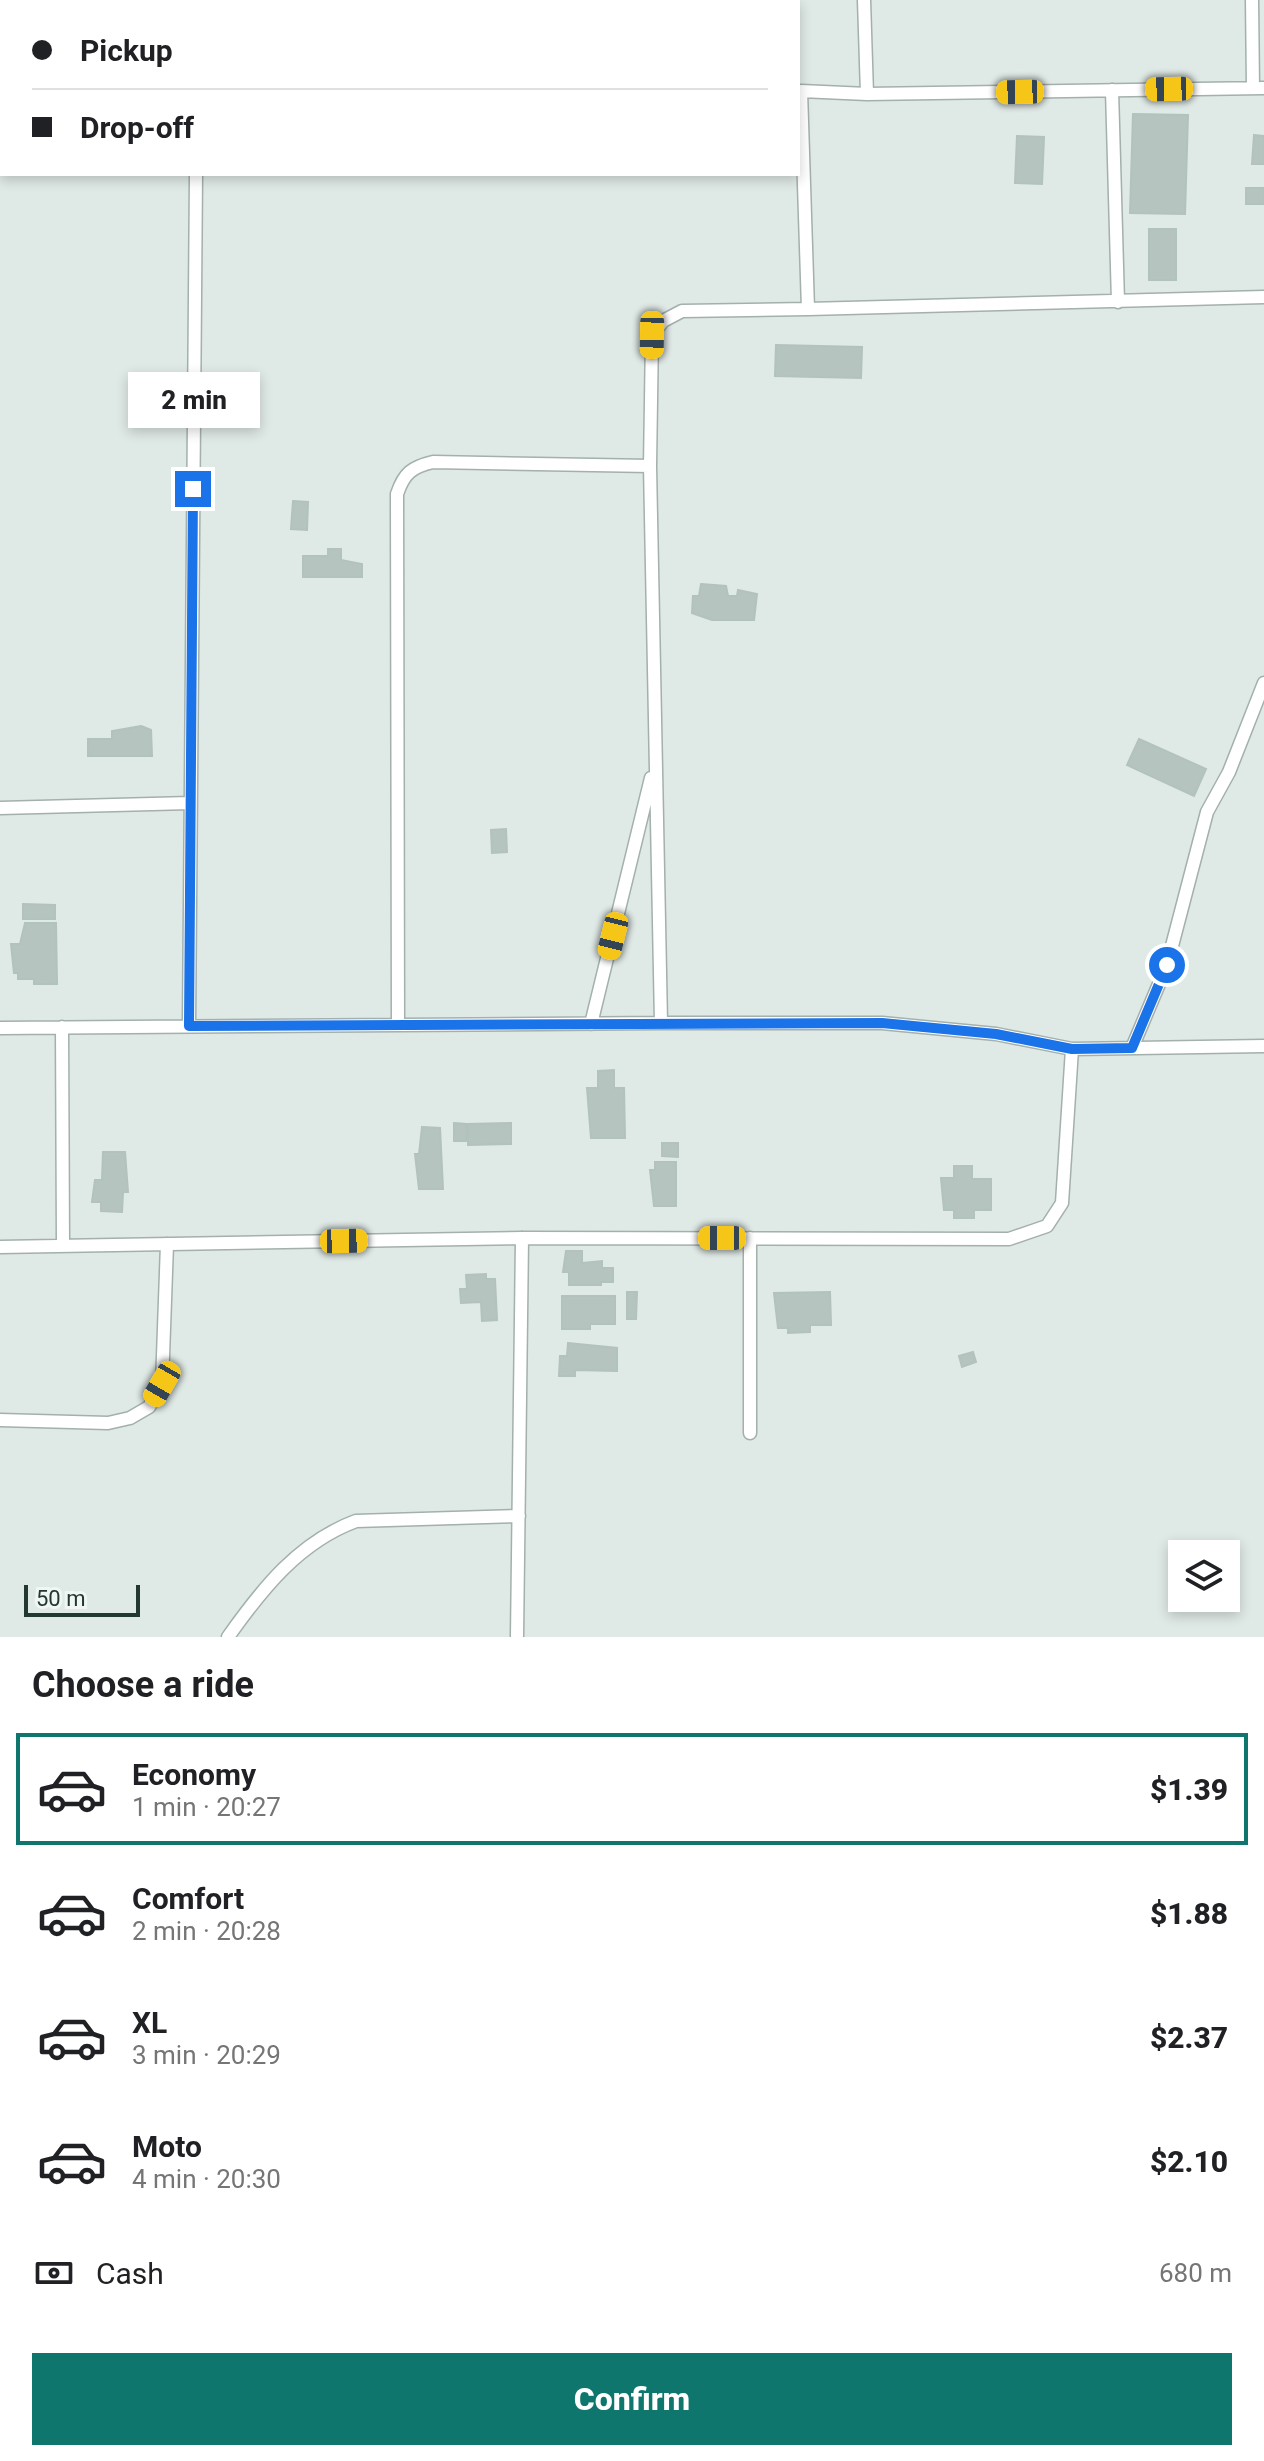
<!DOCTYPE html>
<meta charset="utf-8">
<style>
body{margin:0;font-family:Roboto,sans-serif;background:#f6f6f6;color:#202124;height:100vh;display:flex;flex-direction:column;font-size:30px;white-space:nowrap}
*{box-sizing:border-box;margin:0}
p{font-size:26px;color:#757577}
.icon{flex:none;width:44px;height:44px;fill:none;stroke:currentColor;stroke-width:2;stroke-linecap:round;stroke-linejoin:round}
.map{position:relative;height:1637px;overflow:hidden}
.panel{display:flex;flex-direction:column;background:#fff;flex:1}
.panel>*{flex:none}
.banner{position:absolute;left:0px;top:0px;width:800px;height:176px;box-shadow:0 4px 12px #0003;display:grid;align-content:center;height:176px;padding:0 32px;background:#fff}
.buttons{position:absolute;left:1168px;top:1540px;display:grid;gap:16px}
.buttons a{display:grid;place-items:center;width:72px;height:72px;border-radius:0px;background:#fff;box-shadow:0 4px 12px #0003;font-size:40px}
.scale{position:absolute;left:24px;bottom:20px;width:116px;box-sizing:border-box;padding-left:8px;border:4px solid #223833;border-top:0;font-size:22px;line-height:28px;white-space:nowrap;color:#223833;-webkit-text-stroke:6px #eff6f3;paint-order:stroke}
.end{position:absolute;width:36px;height:36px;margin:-18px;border:10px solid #1a73e8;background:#fff;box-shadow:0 0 0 4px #fff}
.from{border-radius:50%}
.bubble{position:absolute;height:56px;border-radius:0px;background:#fff;box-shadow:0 4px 12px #0003;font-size:26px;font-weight:800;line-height:56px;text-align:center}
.car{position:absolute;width:24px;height:48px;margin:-24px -12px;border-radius:10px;box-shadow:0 0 6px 2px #0007;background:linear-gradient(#f5c518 24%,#345 0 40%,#f5c518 0 76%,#345 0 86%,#f5c518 0)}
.banner b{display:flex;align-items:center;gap:28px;height:76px;font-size:30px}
.banner b+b{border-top:2px solid #e0e0e0}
.banner i{width:20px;height:20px;background:#202124}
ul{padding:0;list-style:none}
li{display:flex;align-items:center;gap:24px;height:112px;margin:0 16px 12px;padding:0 16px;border:4px solid transparent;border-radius:0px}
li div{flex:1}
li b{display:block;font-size:30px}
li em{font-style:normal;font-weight:800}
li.selected{border-color:#0f766e}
li>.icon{width:72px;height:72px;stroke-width:1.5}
h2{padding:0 32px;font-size:36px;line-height:96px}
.pay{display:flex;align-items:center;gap:20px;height:88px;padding:0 32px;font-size:30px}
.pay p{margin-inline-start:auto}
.action{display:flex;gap:16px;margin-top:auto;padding:16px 32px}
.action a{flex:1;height:92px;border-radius:0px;background:#0f766e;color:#fff;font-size:32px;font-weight:800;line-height:92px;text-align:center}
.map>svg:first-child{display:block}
.building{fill:#b5c4be;stroke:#b2c2bd;stroke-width:2}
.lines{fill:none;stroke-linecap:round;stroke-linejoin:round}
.minor-casing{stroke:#a3b0ac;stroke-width:15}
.minor{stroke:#fff;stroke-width:12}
.route{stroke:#1a73e8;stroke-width:10}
</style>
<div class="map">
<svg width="1264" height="1637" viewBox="0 0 1264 1637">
<rect width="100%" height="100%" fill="#dfe9e5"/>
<path class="building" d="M1133,114L1188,115L1185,214L1130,213Z
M1254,135L1264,136V164H1252Z
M1017,136L1044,137L1042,184L1015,183Z
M1246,188H1264V204H1246Z
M1149,229H1176V280H1149Z
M776,345L862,347L861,378L775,376Z
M293,501L308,502L307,530L291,529Z
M328,549H341V560L362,564V577H303V556H328Z
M701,584L726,586L728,596H737L738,590L757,594L754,620H712L692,613L693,596H699Z
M141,726L151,730L152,756H88V739H112V731Z
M1139,739L1206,769L1194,796L1127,765Z
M506,829L507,852L492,853L491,830Z
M23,904L55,905V919H23Z
M25,923H56L57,984H34V979H18V973H14L11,944H20Z
M614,1070V1088H624L625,1138H591L587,1088H598V1071Z
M454,1123L466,1124V1141H454Z
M511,1123V1144L468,1145V1124Z
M422,1127L440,1128L443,1189H419L415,1154H419Z
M662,1143H678V1157L662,1156Z
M103,1152H125L128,1192H123L122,1212L101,1211V1202H92L95,1180H102Z
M655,1162H676V1206H654L650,1170H655Z
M954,1166H972V1179H991V1210H974V1218H954V1210H944L941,1178H954Z
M566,1251H582V1263L602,1261V1268H613V1282H601V1285H569V1272H563Z
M486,1274V1279H495L497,1320L482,1321L481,1302L461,1303L460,1289H467L466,1275Z
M627,1292H637L636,1319H627Z
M830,1292L831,1325H810V1332L788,1333V1328H778L774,1293Z
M562,1296H615V1324H590V1329H562Z
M568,1343L617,1348V1371L575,1370V1376H559L560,1356H567Z
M973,1352L976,1362L962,1367L959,1356Z"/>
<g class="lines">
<g class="minor-casing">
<path id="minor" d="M188,0L189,2
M864,0L867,94
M1252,0L1253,88
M436,2L441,0
M1264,88L867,94L801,91L808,309L1264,297
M1112,90L1118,302
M0,808L190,803
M661,1023H882L996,1034L1072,1049L1264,1046
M591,1024L651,778
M398,1025L397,494C404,473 412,467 433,462L650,466
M189,1026L196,174
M62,1027L63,1246
M0,1028L661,1023L650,466L652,335L663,321L682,311L808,309
M1132,1048L1167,965L1207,812L1229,772L1264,683
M0,1247L522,1238L1009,1239L1047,1226L1062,1203L1072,1049
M0,1420L108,1423L130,1418L149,1407L162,1384L167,1244
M750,1433V1238
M228,1637C262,1589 299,1542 356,1521L519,1516
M517,1637L522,1238"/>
</g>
<use href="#minor" class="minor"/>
</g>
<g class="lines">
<path class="route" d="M193,489L189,1026L882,1023L996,1034L1072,1049L1132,1048L1167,965"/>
</g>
</svg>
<div class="buttons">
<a><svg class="icon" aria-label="layers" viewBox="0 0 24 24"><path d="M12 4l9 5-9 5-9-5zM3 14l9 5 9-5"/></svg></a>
</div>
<div class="scale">50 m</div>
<i class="end from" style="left:1167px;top:965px"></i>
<i class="end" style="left:193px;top:489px"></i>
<div class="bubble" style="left:128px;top:372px;width:132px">2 min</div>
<i class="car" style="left:1169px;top:89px;rotate:269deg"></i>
<i class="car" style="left:1020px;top:92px;rotate:269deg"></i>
<i class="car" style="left:652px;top:335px;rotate:181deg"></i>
<i class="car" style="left:613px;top:936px;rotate:194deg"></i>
<i class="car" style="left:722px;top:1238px;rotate:270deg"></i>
<i class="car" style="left:344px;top:1241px;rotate:89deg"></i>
<i class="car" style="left:162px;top:1384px;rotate:210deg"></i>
<div class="banner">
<b><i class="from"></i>Pickup</b>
<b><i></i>Drop-off</b>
</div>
</div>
<section class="panel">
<h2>Choose a ride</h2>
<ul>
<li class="selected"><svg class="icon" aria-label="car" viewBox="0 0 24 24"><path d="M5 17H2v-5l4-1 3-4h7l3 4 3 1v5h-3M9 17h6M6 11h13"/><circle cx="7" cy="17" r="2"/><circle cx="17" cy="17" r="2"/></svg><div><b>Economy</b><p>1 min · 20:27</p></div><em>$1.39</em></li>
<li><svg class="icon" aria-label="car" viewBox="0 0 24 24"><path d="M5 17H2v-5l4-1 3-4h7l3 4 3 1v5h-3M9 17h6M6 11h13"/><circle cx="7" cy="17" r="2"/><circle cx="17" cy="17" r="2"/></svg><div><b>Comfort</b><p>2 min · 20:28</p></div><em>$1.88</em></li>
<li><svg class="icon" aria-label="car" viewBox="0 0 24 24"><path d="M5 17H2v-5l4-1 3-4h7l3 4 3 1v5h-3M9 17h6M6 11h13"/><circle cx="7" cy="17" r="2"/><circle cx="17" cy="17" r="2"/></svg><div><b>XL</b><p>3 min · 20:29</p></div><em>$2.37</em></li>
<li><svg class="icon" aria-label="car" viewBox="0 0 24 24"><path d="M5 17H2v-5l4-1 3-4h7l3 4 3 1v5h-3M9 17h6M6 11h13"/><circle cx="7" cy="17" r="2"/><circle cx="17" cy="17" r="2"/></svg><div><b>Moto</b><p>4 min · 20:30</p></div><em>$2.10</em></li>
</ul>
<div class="pay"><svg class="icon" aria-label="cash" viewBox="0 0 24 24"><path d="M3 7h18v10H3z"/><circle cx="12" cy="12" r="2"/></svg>Cash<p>680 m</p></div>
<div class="action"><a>Confirm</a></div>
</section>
